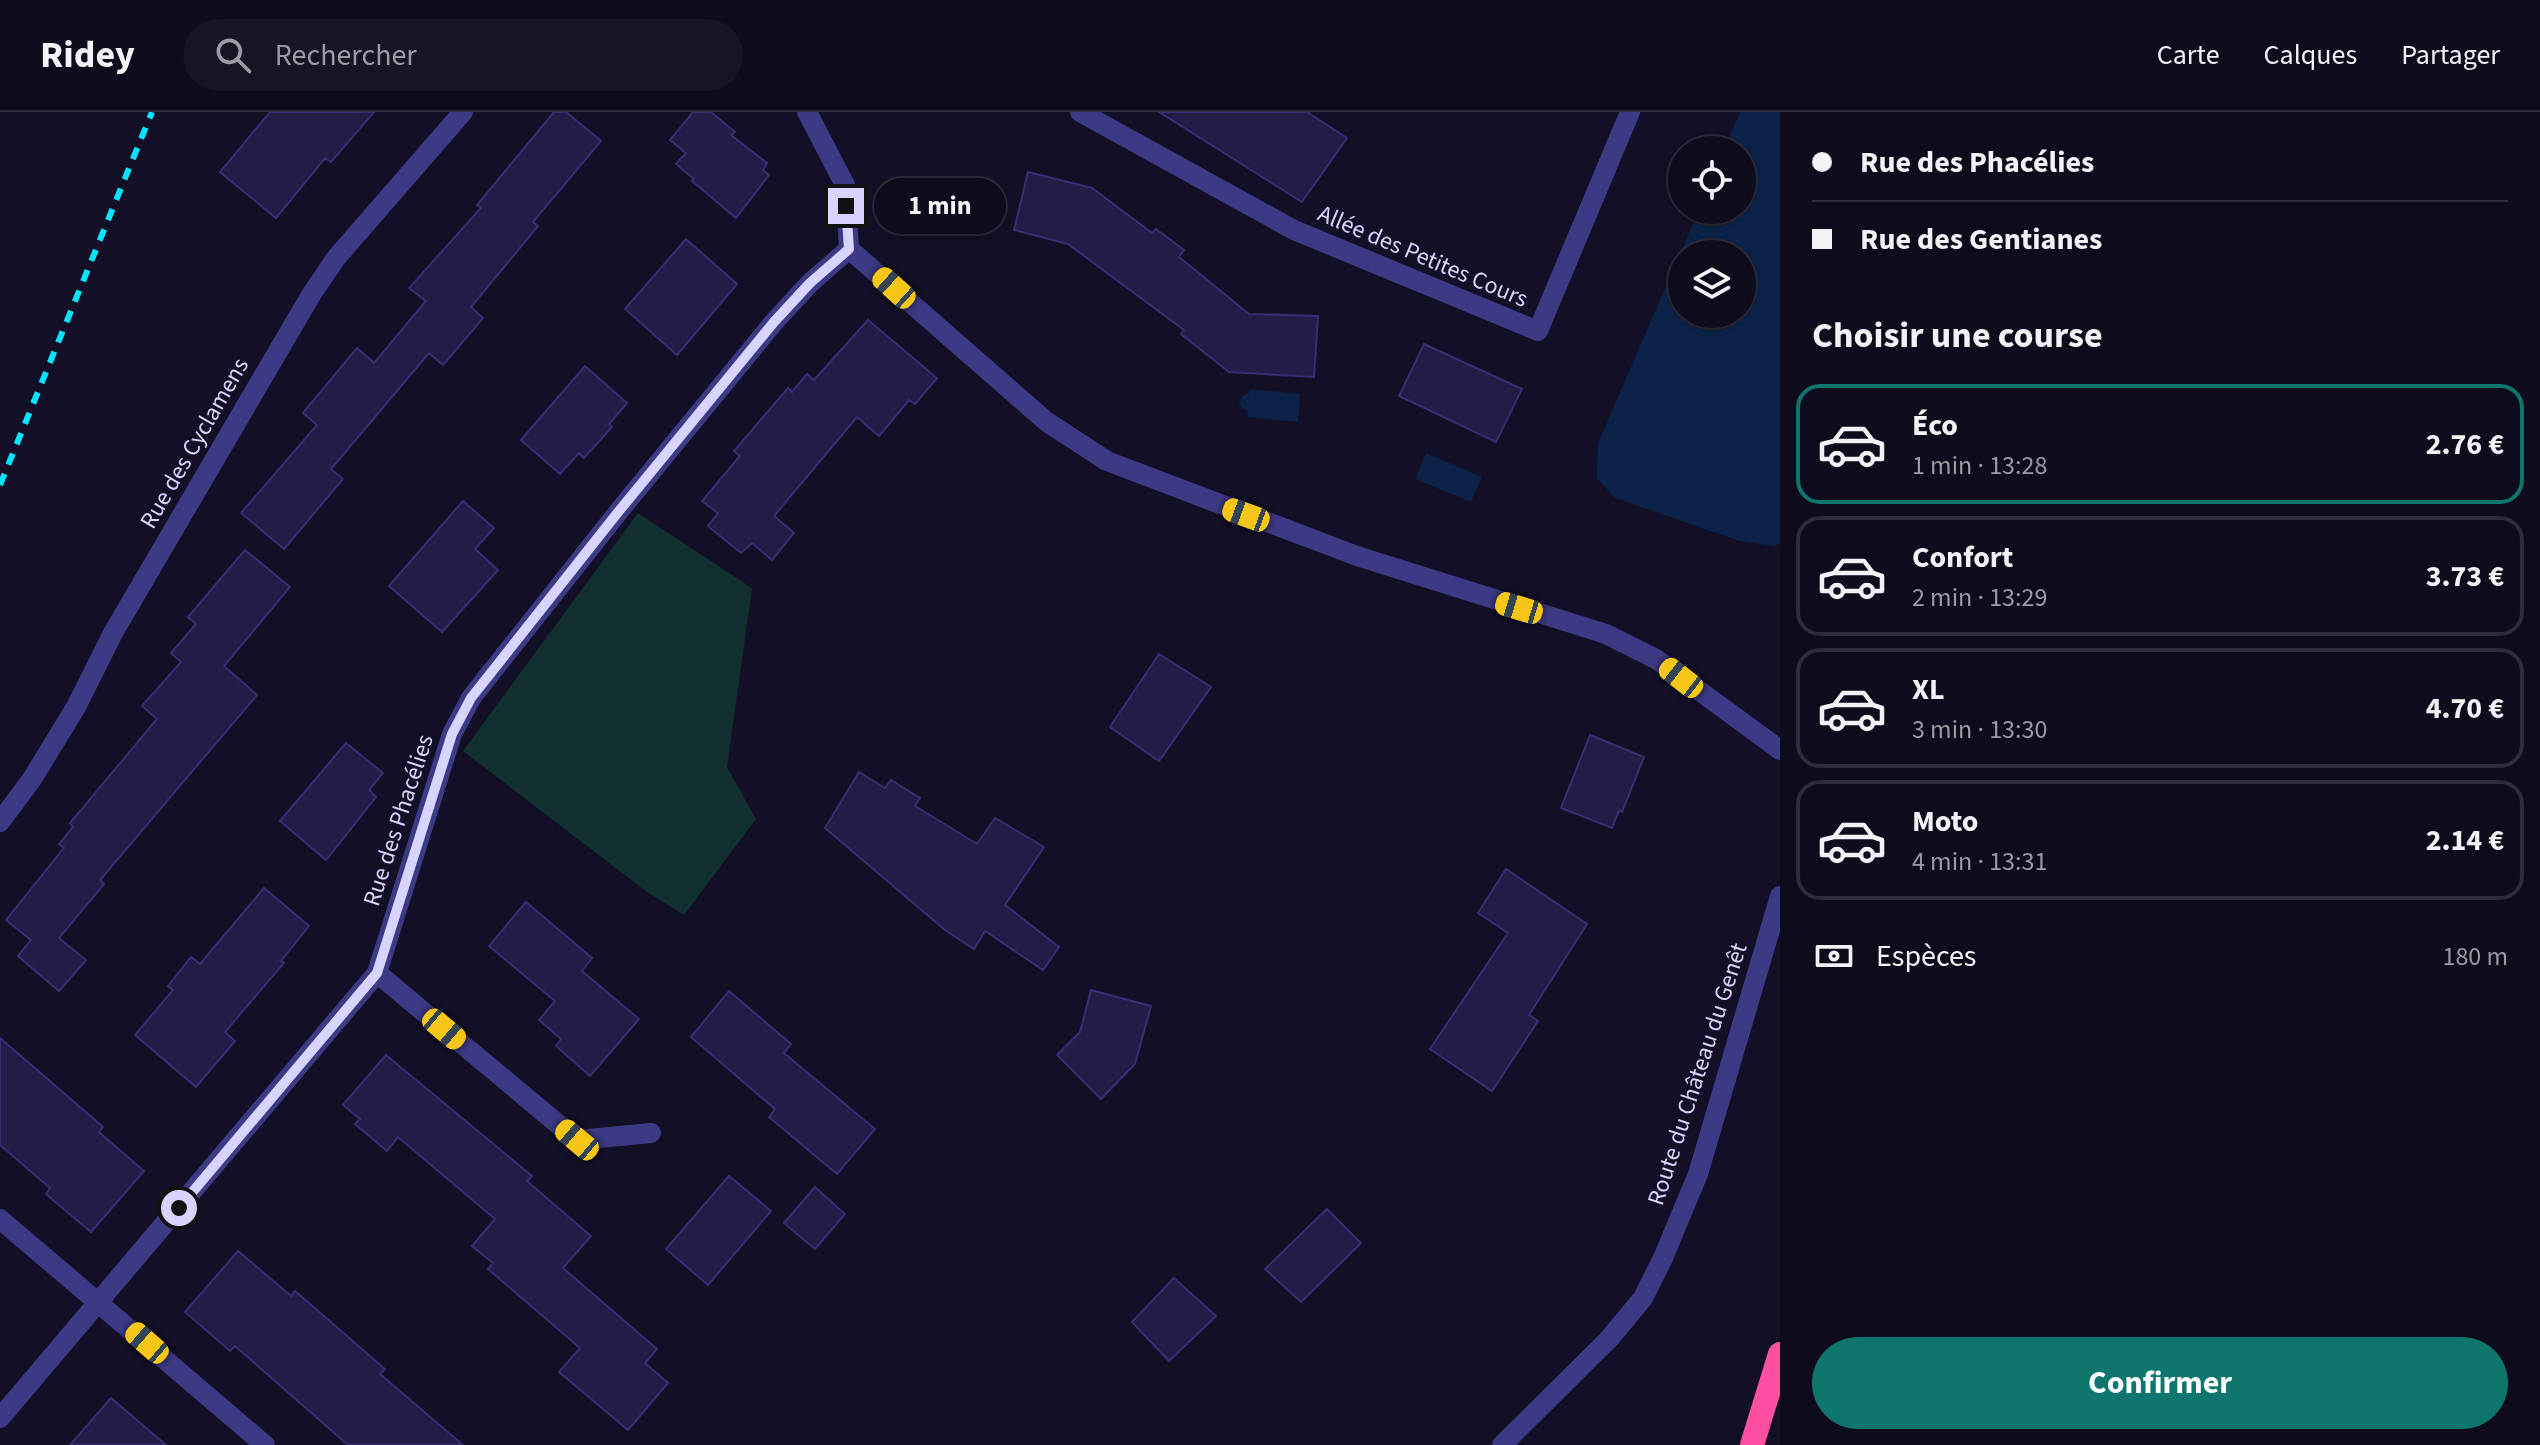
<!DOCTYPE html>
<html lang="fr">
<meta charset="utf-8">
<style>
body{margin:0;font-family:"Source Sans 3",sans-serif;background:#171425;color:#f1f3f6;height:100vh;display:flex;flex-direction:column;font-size:30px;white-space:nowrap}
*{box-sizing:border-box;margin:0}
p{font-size:26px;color:#9b9ba3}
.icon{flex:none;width:44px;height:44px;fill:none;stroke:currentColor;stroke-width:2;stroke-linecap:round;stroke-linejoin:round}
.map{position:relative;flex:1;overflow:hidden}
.details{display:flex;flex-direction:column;background:#0e0b1c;width:760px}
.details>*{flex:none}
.banner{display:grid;align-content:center;height:176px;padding:0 32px;background:#0e0b1c}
.fabs{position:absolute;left:1668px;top:24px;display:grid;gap:16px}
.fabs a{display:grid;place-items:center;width:88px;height:88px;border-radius:50%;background:#0e0b1c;box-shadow:0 2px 6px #0004,0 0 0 2px #2e2b3b;font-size:40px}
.end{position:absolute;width:36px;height:36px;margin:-18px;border:10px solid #d9d4ff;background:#111;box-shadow:0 0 0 4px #111}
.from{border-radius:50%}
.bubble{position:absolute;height:56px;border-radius:28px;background:#0e0b1c;box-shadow:0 2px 6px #0004,0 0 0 2px #2e2b3b;font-size:26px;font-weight:700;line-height:56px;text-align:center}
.car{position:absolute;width:24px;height:48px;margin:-24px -12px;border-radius:10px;box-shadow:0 0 6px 2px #0007;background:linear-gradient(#f5c518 24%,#345 0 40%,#f5c518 0 76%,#345 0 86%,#f5c518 0)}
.banner b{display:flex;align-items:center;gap:28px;height:76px;font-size:30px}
.banner b+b{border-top:2px solid #2e2b3b}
.banner i{width:20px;height:20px;background:#f1f3f6}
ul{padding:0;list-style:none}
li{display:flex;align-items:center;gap:24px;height:120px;margin:0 16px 12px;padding:0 16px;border:4px solid #2e2b3b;border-radius:24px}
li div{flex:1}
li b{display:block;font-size:30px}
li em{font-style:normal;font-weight:700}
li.on{border-color:#0f766e}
li>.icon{width:72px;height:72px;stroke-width:1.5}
h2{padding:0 32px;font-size:36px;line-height:96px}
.pay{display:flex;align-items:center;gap:20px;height:88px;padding:0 32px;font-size:30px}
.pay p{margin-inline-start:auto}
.cta{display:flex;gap:16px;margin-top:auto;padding:16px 32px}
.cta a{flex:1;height:92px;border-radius:48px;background:#0f766e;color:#fff;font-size:32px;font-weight:700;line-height:92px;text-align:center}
header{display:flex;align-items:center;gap:48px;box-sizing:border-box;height:112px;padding:0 40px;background:#0e0b1c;border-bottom:2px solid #2e2b3b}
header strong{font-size:38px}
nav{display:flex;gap:44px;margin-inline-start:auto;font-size:28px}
.search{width:560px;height:72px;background:#171425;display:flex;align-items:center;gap:20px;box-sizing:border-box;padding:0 28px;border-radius:44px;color:#9b9ba3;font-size:30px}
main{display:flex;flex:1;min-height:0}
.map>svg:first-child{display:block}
.green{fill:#12302f}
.water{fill:#0c2248;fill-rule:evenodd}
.building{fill:#241b47;stroke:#3b2d73;stroke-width:2}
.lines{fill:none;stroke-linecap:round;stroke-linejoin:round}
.street{stroke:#3d3a85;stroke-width:20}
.highway{stroke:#ff4fa3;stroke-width:24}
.rail{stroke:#00e5ff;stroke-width:6;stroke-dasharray:12 10;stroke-linecap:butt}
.route{stroke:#d9d4ff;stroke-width:10}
.labels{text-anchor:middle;stroke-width:7;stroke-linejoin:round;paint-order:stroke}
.street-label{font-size:24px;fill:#d9d4ff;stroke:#130f26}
</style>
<header>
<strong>Ridey</strong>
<div class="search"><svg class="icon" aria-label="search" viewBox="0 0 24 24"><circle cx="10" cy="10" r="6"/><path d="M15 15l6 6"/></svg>Rechercher</div>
<nav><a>Carte</a><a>Calques</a><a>Partager</a></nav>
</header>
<main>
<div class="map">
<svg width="1780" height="1333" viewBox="0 0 1780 1333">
<rect width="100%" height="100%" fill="#130f26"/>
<path class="green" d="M638,401L752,476L727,655L756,707L684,803L647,780L463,639Z"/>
<path class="water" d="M1740,0H1780V431L1775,434L1740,429L1615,386L1597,366L1598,331L1699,98H1742V38H1724ZM1682,142H1742V202H1682Z
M1250,277L1300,282L1298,310L1247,305L1248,299L1242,296L1239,290L1243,284L1249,281Z
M1426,341L1482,365L1471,390L1415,367Z"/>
<path class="building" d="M270,0H374L331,50L325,46L276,106L220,60Z
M554,0H566L601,29L533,110L538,114L471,195L483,206L443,253L429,241L331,357L343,367L284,437L241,401L317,313L303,301L357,236L374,251L426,189L409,176L481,96L477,93Z
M693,0H711L735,20L731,23L767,51L763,58L769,63L736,106L692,69L694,67L676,52L686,41L670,28Z
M1159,0H1307L1347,26L1302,90Z
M1028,60L1092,76L1152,121L1156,117L1184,138L1179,145L1249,202L1318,204L1314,265L1229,260L1181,222L1184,218L1068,132L1014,118Z
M686,127L737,172L677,243L625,197Z
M868,208L937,266L915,292L909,288L879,324L857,305L774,404L794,421L772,448L752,431L741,441L708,414L718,401L702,389L740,344L734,339L788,276L792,280L807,262L814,268Z
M1424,232L1522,277L1496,330L1399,284Z
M585,254L627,291L609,312L612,315L584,346L579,341L560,362L521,328Z
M463,389L494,416L475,437L498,458L442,520L389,474Z
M245,438L290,475L224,554L257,583L100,768L104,772L59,826L86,848L59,879L18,844L31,828L6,808L64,736L59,732L73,715L70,711L157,607L142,594L181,550L171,541L196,512L188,505Z
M1159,542L1211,575L1159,649L1110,615Z
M1590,623L1644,645L1622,700L1619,699L1612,716L1561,696Z
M346,631L383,661L369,678L376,685L326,748L280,709Z
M859,660L885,676L891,668L920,686L915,694L977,732L995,706L1044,735L1005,793L1059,835L1043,858L985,819L974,837L945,818L825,716Z
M1506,757L1587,812L1529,903L1538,909L1492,979L1430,937L1508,821L1478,801Z
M264,776L309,814L281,849L284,851L225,920L235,929L196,975L135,923L173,878L168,874L191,845L200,852Z
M526,790L592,846L582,859L639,907L590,964L556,934L561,927L539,908L555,889L489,834Z
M1091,878L1151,894L1135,952L1101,987L1057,943L1080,920Z
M729,879L791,932L784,941L875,1017L837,1062L769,1005L775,997L691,925Z
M0,926L103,1015L99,1020L144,1059L91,1120L46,1082L50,1076L0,1033Z
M386,943L532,1064L527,1069L591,1124L563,1156L657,1237L645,1251L668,1271L628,1318L559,1260L580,1236L488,1157L493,1151L472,1134L495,1107L398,1025L387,1039L355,1012L360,1007L343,993Z
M729,1064L771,1099L708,1173L666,1137Z
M815,1075L845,1102L815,1137L784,1111Z
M1327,1097L1361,1131L1301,1190L1265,1157Z
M238,1139L291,1184L295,1179L385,1257L380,1262L463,1333H348L235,1234L230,1239L185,1200Z
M1174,1166L1216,1204L1169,1249L1132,1210Z
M111,1286L166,1333H70Z"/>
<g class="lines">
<path class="street" d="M807,0L845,73L849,137
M1080,0L1294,118L1538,219L1630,0
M849,137L1047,310L1107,349L1357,444L1606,522L1656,547L1780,638
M0,710L32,667L76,595L113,521L311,183L336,146L463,0
M377,861L577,1028L651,1021
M0,1107L265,1333
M0,1306L377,861L452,622L471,586L619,399L774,210L810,171L849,137
M1502,1333L1609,1227L1643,1186L1663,1146L1698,1062L1780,784"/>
<path class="highway" d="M1752,1333L1780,1242"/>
<path class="rail" d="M0,373L152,0"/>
</g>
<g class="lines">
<path class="route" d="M179,1096L377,861L452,622L471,586L619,399L774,210L810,171L849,137L846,94"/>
</g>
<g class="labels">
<g class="street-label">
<text transform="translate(1423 144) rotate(23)" y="8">Allée des Petites Cours</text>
<text transform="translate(194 331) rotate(-60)" y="8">Rue des Cyclamens</text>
<text transform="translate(398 708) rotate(-72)" y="8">Rue des Phacélies</text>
<text transform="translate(1697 962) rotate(-72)" y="8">Route du Château du Genêt</text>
</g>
</g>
</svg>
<div class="fabs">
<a><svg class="icon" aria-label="locate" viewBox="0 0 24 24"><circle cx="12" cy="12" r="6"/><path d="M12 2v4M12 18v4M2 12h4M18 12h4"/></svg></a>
<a><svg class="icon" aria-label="layers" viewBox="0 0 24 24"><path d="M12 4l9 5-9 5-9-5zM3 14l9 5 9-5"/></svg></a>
</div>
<i class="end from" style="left:179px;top:1096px"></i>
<i class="end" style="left:846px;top:94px"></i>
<div class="bubble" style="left:874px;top:66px;width:132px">1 min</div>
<i class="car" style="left:894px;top:176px;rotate:312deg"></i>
<i class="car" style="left:1246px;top:403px;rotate:290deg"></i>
<i class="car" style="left:1519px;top:496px;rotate:287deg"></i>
<i class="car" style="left:1681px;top:566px;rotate:308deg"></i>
<i class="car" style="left:444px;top:917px;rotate:130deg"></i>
<i class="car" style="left:577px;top:1028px;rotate:310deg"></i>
<i class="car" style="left:147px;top:1231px;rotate:311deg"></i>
</div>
<section class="details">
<div class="banner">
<b><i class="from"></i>Rue des Phacélies</b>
<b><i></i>Rue des Gentianes</b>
</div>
<h2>Choisir une course</h2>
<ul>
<li class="on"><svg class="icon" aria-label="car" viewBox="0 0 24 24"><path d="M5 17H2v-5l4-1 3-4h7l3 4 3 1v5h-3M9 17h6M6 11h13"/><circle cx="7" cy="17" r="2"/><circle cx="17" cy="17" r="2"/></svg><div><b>Éco</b><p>1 min · 13:28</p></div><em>2.76 €</em></li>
<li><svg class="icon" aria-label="car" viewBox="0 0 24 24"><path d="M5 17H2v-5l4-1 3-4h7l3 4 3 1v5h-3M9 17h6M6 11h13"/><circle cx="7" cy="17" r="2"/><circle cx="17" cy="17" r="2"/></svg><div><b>Confort</b><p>2 min · 13:29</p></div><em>3.73 €</em></li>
<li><svg class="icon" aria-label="car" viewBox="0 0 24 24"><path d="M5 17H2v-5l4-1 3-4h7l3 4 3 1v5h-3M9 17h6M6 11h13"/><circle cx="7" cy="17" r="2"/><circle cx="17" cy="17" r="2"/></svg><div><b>XL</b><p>3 min · 13:30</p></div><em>4.70 €</em></li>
<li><svg class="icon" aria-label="car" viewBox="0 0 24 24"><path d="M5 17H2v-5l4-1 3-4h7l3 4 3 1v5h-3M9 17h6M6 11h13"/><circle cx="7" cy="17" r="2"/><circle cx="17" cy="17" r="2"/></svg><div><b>Moto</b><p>4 min · 13:31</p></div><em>2.14 €</em></li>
</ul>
<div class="pay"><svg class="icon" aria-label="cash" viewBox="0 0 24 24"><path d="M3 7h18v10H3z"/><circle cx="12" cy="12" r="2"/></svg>Espèces<p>180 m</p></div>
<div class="cta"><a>Confirmer</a></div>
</section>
</main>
